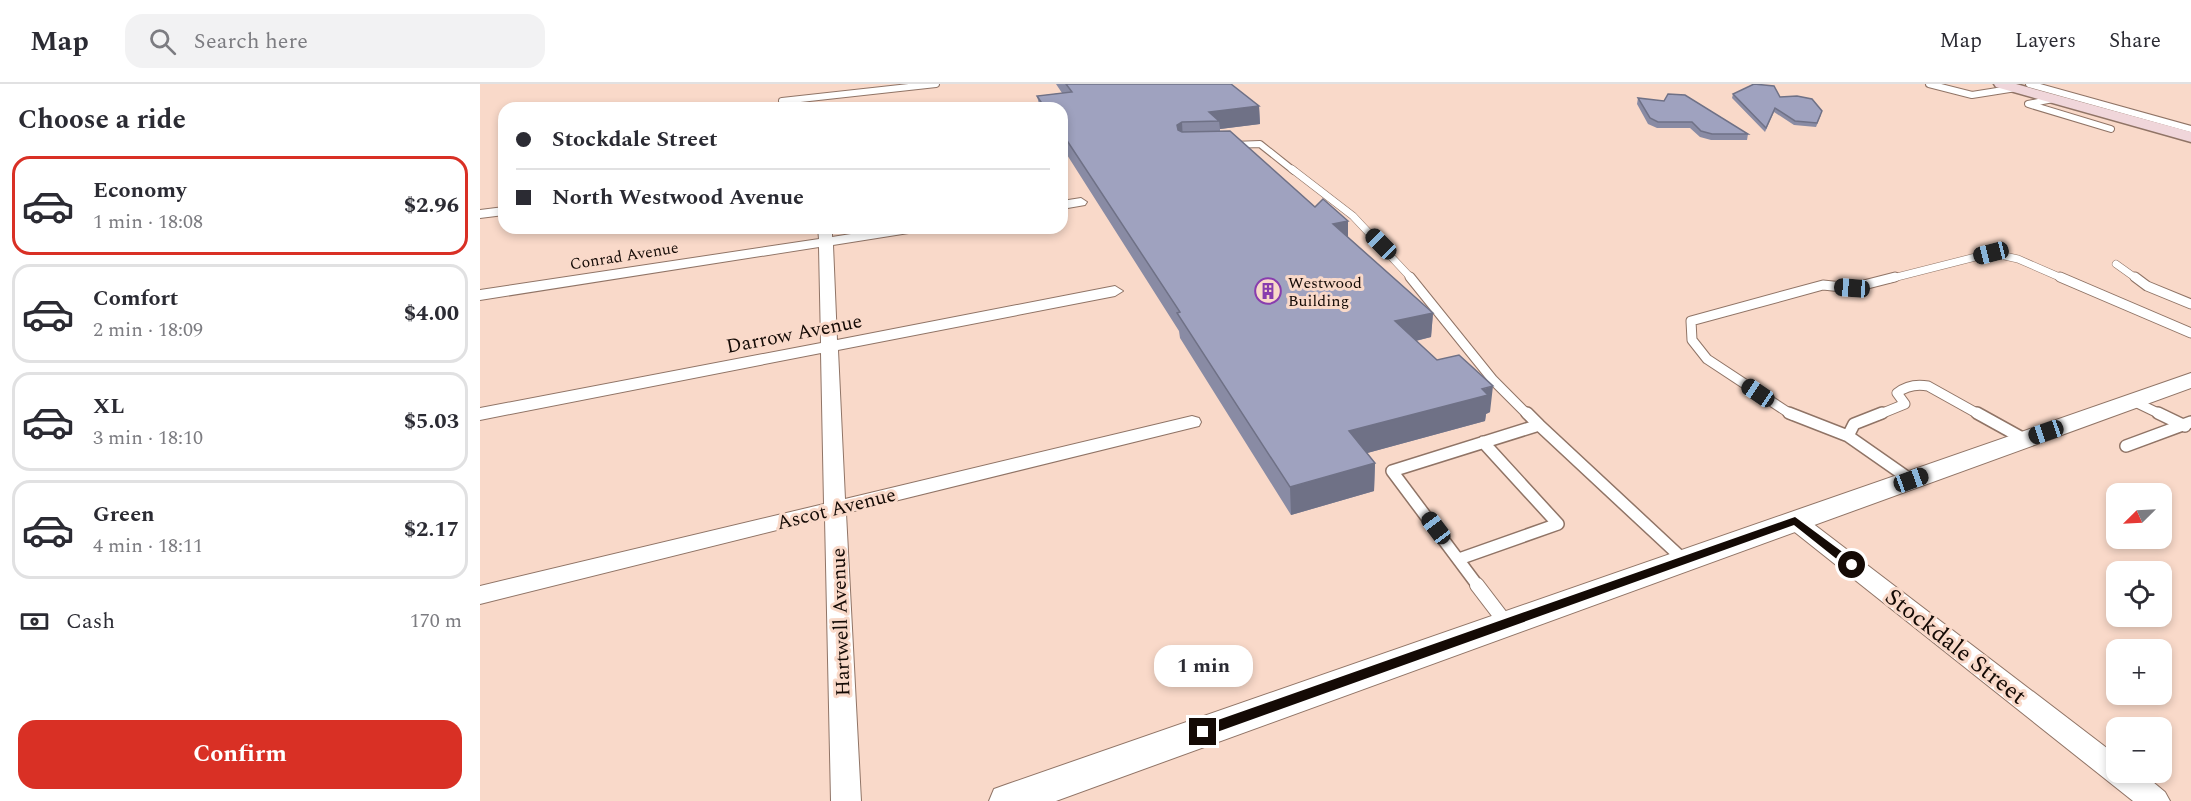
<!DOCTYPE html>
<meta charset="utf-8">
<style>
body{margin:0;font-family:Spectral,serif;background:#f2f2f3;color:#2b2b33;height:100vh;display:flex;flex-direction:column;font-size:22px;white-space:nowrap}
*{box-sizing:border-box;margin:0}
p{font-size:20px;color:#7c7c81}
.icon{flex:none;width:33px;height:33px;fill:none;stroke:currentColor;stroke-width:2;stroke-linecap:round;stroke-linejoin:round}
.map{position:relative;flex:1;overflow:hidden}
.panel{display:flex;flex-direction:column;background:#fff;width:480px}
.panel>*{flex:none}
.hud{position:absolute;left:18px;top:18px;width:570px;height:132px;border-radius:18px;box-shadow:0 3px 9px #0003;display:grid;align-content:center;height:132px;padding:0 18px;background:#fff}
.needle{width:39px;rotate:246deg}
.buttons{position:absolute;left:1626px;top:399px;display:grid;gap:12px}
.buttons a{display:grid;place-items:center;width:66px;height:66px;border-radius:12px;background:#fff;box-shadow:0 3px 9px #0003;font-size:30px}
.end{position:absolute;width:27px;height:27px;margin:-14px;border:8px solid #140a05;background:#fff;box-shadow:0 0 0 3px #fff}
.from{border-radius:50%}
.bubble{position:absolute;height:42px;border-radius:18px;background:#fff;box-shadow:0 3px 9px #0003;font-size:20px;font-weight:700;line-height:42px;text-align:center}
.car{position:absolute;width:18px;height:36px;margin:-18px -9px;border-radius:8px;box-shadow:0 0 4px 2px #0007;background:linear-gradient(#222 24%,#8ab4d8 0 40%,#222 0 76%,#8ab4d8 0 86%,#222 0)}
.hud b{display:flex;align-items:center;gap:21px;height:57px;font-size:22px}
.hud b+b{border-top:2px solid #e1e1e2}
.hud i{width:15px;height:15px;background:#2b2b33}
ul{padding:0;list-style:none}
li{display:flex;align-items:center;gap:18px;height:99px;margin:0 12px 9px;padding:0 6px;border:3px solid #e1e1e2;border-radius:18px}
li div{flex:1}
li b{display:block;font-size:22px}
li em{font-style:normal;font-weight:700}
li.active{border-color:#d93025}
li>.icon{width:54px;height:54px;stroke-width:1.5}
h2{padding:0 18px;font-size:27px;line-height:72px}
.pay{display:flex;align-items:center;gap:15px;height:66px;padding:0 18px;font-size:22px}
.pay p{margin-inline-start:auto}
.cta{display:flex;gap:12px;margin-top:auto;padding:12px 18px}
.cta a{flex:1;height:69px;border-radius:18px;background:#d93025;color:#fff;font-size:24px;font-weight:700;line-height:69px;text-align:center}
header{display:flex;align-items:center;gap:36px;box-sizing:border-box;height:84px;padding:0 30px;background:#fff;border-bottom:2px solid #e1e1e2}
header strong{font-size:28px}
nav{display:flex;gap:33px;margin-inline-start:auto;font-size:21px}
.search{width:420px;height:54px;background:#f2f2f3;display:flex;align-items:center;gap:15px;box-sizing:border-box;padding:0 21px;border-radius:18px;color:#7c7c81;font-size:22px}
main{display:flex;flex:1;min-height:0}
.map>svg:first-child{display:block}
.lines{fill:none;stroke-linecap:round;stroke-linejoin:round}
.service-far4-casing{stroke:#907466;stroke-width:8}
.service-far3-casing{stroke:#907466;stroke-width:8}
.service-far2-casing{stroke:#907466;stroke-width:11}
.service-far1-casing{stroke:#907466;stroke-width:14}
.service-casing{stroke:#907466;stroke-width:16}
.minor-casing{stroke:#907466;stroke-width:2}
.tertiary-casing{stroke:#907466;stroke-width:2}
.secondary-casing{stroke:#907466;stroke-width:3}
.service-far4{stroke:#fff;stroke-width:6}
.service-far3{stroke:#fff;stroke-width:7}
.service-far2{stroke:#fff;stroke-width:9}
.service-far1{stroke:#fff;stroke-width:11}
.service{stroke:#fff;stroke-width:14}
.minor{fill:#fff;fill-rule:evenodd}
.tertiary{fill:#fff;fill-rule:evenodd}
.secondary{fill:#f0d6da;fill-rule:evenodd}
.wall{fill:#898ba4}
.shaded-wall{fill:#6f7186}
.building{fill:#9fa2bf;stroke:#6f7186;stroke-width:1.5}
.route{fill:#140a05}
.labels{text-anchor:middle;stroke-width:6;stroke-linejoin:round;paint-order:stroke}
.far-street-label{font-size:16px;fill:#140a05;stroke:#f9d9c9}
.far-poi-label{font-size:16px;fill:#140a05;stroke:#f9d9c9;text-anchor:start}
.street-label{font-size:20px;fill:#140a05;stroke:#f9d9c9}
.near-street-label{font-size:24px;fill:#140a05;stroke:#f9d9c9}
</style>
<header>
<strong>Map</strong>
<div class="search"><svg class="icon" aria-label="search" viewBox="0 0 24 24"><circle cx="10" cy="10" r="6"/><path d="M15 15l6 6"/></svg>Search here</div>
<nav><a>Map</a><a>Layers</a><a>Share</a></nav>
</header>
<main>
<section class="panel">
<h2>Choose a ride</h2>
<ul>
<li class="active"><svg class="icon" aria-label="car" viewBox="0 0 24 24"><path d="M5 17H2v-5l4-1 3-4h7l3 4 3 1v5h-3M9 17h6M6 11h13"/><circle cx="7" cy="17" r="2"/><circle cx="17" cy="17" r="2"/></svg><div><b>Economy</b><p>1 min · 18:08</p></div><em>$2.96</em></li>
<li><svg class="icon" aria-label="car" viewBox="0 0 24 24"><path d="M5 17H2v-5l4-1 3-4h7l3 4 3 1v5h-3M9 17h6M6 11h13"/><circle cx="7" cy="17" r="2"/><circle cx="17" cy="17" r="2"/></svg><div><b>Comfort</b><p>2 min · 18:09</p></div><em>$4.00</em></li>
<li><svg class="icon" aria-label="car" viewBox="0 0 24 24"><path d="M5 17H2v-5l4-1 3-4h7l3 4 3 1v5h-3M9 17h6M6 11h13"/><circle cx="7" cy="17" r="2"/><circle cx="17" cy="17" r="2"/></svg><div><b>XL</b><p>3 min · 18:10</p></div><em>$5.03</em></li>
<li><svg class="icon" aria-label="car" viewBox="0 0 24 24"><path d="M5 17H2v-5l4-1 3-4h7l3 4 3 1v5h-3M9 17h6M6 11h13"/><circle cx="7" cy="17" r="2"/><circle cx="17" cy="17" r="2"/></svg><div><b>Green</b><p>4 min · 18:11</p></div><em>$2.17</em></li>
</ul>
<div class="pay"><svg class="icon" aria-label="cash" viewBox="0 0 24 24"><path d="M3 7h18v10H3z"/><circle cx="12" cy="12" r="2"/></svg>Cash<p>170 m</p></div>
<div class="cta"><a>Confirm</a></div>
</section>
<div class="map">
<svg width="1711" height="717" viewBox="0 0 1711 717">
<rect width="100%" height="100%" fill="#f9d9c9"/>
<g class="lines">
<g class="service-far4-casing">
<path id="service-far4" d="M1449,0L1492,11L1536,4
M1549,0L1711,45
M1573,15L1548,20L1631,45
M302,17L456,0
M753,61L780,60L814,87"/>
</g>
<g class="service-far3-casing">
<path id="service-far3" d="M812,85L873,132L932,195
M1636,180L1657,195
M1409,195L1511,169L1538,175L1584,195"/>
</g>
<g class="service-far2-casing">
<path id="service-far2" d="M930,193L1013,296L1048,331
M1580,193L1711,249
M1655,193L1667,202L1711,220
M1653,317L1682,331
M1312,331L1227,275L1212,256L1211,237L1343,201L1372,204L1415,193
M1398,331L1425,320L1417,309C1426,302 1437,300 1448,302L1500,331"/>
</g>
<g class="service-far1-casing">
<path id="service-far1" d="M1047,329L1059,341
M1309,329L1368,352
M1402,329L1374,340L1368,352L1431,396
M1497,329L1544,355
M1678,329L1705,342
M1646,362L1711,338
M979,475L1078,440L1003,358
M998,502L912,387L1059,341L1204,476"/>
</g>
<g class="service-casing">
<path id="service" d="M997,501L1026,539"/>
</g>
<g class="minor-casing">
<path id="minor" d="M601,114L607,118L605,121L582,125V117Z
M24,123V131L0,134V126Z
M338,144H352V153L409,144H442L435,148L353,161L357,256L635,202L643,207L635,212L358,266L365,415L712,332L719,334L721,338L719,342L366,429L381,717H351L345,434L0,520V502L344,420L341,269L0,336V324L341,259L339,163L0,216V206L339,155Z
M1315,430L1323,432L1636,671V688H1661L1685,708L1690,717H1653L1307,442L1304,437L1307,432Z"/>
</g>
<g class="tertiary-casing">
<path id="tertiary" d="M1711,289V304L576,717H509L514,705L528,700Z"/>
</g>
<g class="secondary-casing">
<path id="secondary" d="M1514,0H1536L1711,48V58L1516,3Z"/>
</g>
<use href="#service-far4" class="service-far4"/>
<use href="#service-far3" class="service-far3"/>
<use href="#service-far2" class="service-far2"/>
<use href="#service-far1" class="service-far1"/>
<use href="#service" class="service"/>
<use href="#minor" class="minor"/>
<use href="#tertiary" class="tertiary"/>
<use href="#secondary" class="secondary"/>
</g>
<path class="wall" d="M576,0H751L779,22L780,40L740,45V47L835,123L868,137V153L953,229L951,253L936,257L1010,328L1006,330L1005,337L887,369L895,379L894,407L811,431L700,254L699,247L582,63V24H560L557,12L582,9Z
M1253,10L1300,13L1341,31L1336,43L1314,41L1294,28L1285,48L1252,14Z
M1158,14L1268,50L1267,56H1231L1220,53L1210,44H1177L1168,40L1157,20Z"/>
<path class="shaded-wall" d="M779,22L780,40L740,45L739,37L729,28Z
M702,38L703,57L699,60L697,41Z
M868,137V159L853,140Z
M953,229L951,253L914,262L915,237Z
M1013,302L1010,328L1006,330L1005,337L869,374V347Z
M895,379L894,407L811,431L810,403Z"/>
<path class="building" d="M586,0H751L779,22L729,28L739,37L702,38L697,41L698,46L702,48L750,47L835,123L843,115L868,137L853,140L953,229L915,237L957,276L979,271L1013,302L1002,305L1008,311L869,347L895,379L810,403L697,229L700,228L582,49V24H565L557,12L592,8Z
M1274,0L1294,2L1300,13L1317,12L1332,15L1342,27L1337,39L1315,37L1295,24L1286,44L1253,10Z
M1188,10L1205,11L1268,50H1232L1221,47L1212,38H1178L1170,34L1158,14L1184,17Z"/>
<path class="route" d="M1315,433L1376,478V484H1368L1314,441L723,653L718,652L716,648L718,643Z"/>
<defs>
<g id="building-ring" transform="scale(1.35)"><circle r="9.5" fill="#f9d9c9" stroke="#893dae" stroke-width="1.5"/><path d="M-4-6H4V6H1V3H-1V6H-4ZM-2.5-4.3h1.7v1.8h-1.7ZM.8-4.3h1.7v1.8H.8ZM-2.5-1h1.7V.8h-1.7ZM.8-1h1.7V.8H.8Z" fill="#893dae"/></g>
</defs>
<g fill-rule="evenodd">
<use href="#building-ring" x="788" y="207"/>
</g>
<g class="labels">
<g class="far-street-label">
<text transform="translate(144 171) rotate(-9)" y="6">Conrad Avenue</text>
</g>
<g class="far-poi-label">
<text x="808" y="204">Westwood<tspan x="808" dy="18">Building</tspan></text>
</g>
<g class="street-label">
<text transform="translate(314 249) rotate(-11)" y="7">Darrow Avenue</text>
<text transform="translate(356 424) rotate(-14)" y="7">Ascot Avenue</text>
<text transform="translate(360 538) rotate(-92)" y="7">Hartwell Avenue</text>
</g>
<g class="near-street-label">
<text transform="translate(1476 562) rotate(38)" y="8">Stockdale Street</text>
</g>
</g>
</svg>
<div class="buttons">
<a><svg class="needle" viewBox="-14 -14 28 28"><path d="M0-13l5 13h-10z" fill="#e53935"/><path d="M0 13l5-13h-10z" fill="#7c7c81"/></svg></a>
<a><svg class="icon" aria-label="locate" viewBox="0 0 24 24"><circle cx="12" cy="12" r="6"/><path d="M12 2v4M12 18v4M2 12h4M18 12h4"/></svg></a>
<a>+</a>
<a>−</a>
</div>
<i class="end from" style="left:1372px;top:481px"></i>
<i class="end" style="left:723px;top:648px"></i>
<div class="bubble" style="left:674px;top:561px;width:99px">1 min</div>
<i class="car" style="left:901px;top:160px;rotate:315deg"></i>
<i class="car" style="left:1511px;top:169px;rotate:256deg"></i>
<i class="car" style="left:1372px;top:204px;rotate:274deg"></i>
<i class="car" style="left:1278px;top:309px;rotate:304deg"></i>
<i class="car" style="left:1566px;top:348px;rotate:251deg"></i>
<i class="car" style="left:1431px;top:396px;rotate:70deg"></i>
<i class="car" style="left:956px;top:444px;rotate:323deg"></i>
<div class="hud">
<b><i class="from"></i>Stockdale Street</b>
<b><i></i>North Westwood Avenue</b>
</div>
</div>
</main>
